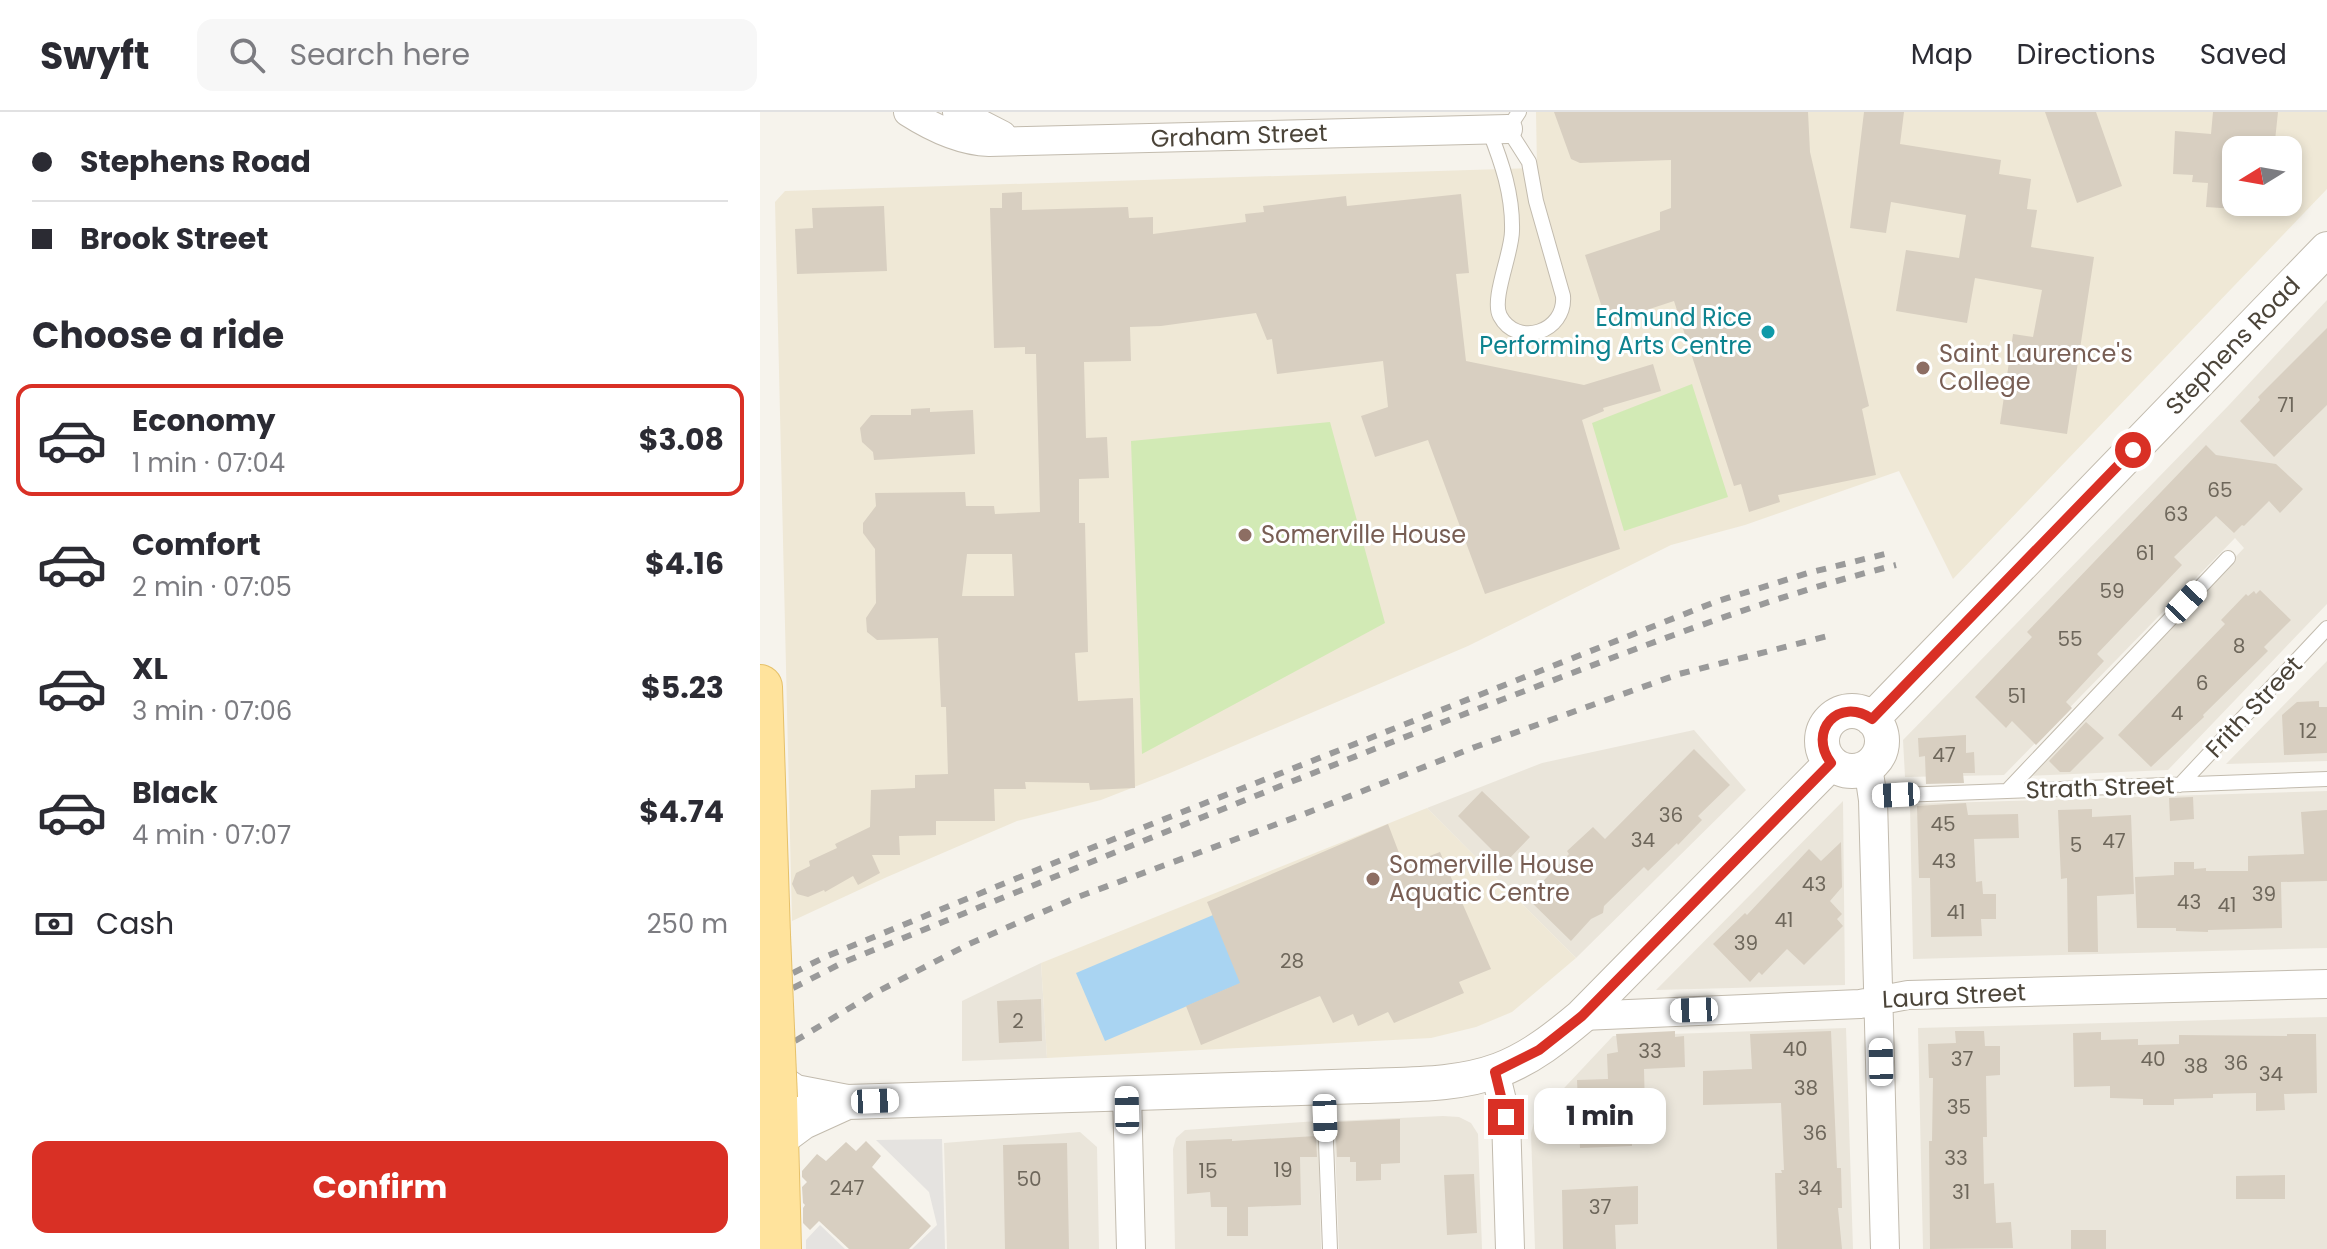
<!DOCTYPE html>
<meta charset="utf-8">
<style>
body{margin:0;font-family:Poppins,sans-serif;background:#f7f7f7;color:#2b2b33;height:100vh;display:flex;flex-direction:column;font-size:30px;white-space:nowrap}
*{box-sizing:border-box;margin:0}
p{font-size:26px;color:#7c7c81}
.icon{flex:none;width:44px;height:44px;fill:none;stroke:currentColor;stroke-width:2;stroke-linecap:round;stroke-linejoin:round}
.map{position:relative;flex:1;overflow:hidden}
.drawer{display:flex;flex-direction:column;background:#fff;width:760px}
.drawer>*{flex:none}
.guide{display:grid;align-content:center;height:176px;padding:0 32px;background:#fff}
.needle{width:52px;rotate:259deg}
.fabs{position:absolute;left:1462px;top:24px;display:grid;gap:16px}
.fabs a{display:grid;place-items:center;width:80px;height:80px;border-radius:16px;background:#fff;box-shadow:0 4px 12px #0003;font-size:40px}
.end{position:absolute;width:36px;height:36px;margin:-18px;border:10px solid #d93025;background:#fff;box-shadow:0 0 0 4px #fff}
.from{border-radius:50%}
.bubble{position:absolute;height:56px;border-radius:16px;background:#fff;box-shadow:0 4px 12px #0003;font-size:26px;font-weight:700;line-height:56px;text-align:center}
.car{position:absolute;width:24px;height:48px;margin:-24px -12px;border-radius:10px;box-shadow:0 0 6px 2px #0007;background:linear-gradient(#fff 24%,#345 0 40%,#fff 0 76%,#345 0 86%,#fff 0)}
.guide b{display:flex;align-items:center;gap:28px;height:76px;font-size:30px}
.guide b+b{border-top:2px solid #e1e1e2}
.guide i{width:20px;height:20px;background:#2b2b33}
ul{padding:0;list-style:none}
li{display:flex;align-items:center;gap:24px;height:112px;margin:0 16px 12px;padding:0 16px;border:4px solid transparent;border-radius:16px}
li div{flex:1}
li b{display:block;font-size:30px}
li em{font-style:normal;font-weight:700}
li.selected{border-color:#d93025}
li>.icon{width:72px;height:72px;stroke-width:1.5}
h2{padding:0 32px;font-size:36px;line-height:96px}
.pay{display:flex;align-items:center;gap:20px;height:88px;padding:0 32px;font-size:30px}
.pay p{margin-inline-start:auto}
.action{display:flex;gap:16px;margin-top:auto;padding:16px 32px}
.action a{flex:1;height:92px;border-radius:16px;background:#d93025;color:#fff;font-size:32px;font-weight:700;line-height:92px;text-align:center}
header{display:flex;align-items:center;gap:48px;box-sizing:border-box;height:112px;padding:0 40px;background:#fff;border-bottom:2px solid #e1e1e2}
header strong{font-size:38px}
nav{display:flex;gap:44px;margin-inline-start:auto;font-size:28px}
.search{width:560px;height:72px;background:#f7f7f7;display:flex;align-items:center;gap:20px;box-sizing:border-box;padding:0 28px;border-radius:16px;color:#7c7c81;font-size:30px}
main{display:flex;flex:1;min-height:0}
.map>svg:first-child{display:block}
.residential{fill:#eae5da}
.education{fill:#efe8d6;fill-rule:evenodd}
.green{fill:#d2eab5}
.parking{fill:#e5e3e0}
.water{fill:#a9d4f2}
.building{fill:#d8cfc1;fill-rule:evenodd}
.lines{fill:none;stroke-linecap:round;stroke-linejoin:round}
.service-casing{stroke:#c2bbae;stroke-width:16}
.minor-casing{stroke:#c2bbae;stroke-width:30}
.tertiary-casing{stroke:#c2bbae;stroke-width:36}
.primary-casing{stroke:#e6c16a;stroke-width:46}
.service{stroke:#fff;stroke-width:14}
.minor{stroke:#fff;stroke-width:28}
.tertiary{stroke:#fff;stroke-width:34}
.primary{stroke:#ffe39c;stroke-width:44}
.rail{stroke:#9a9a9a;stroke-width:6;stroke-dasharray:10 10;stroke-linecap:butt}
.primary-bridge-casing{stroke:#e6c16a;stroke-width:46;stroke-linecap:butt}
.primary-bridge{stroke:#ffe39c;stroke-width:44}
.route{stroke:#d93025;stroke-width:10}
.culture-dot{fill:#0f9aa8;stroke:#fff;stroke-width:3}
.education-dot{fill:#8d6e63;stroke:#fff;stroke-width:3}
.labels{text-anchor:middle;stroke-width:6;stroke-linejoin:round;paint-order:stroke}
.number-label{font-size:20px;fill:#6e675b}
.street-label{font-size:24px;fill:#4b4439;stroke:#fff}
.culture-label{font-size:24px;fill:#0d838f;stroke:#fff;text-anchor:end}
.education-label{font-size:24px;fill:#785e54;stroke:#fff;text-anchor:start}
</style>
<header>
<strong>Swyft</strong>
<div class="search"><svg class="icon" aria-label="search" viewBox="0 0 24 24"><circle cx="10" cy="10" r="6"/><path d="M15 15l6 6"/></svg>Search here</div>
<nav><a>Map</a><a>Directions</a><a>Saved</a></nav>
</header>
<main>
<section class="drawer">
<div class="guide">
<b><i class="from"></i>Stephens Road</b>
<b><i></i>Brook Street</b>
</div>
<h2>Choose a ride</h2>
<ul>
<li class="selected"><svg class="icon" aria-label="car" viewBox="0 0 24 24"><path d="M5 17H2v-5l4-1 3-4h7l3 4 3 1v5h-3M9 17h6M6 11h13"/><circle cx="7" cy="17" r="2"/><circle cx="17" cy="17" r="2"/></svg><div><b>Economy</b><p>1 min · 07:04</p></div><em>$3.08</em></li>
<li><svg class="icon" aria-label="car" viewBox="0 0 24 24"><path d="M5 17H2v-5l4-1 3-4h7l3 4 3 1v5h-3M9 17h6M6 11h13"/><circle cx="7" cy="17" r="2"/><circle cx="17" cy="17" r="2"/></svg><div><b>Comfort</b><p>2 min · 07:05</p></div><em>$4.16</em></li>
<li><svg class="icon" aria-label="car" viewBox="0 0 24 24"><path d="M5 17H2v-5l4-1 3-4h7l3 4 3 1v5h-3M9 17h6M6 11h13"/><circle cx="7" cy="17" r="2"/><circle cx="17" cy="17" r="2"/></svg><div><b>XL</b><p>3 min · 07:06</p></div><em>$5.23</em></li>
<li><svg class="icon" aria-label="car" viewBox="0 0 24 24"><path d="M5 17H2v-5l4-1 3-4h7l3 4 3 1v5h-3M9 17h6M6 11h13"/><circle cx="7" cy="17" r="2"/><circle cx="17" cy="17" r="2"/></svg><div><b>Black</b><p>4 min · 07:07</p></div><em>$4.74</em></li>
</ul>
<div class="pay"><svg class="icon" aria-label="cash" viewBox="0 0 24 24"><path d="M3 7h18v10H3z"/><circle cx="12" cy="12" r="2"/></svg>Cash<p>250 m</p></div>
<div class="action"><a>Confirm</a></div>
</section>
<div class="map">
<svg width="1567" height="1137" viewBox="0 0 1567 1137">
<rect width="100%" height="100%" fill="#f6f3ec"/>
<path class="residential" d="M1567,188V492L1408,658L1268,664L1484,436L1475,426L1244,663L1145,665L1143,628L1469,293Z
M1567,549V649L1466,652Z
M934,618L986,678L816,846L667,696L782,651Z
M1567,679V836L1153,847L1150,692Z
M1083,689L1085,873L896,878Z
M281,851L287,946L202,949V889Z
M1567,905V1137H1163L1158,916Z
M1086,916L1093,1137H775L771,1021L775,1007L853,924Z
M683,1004L699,1005L711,1011L718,1022L722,1137H579L574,1009Z
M558,1009L561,1137H415L413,1037L416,1026L425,1018Z
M320,1020L337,1035L339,1137H187L184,1031Z"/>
<path class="education" d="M776,0H1567V77L1193,467L1139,359L985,413L911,433L708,534L410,661L341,688L257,709L127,765L32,809L15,90L25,79L777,56ZM1476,38H1528V90H1476Z
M667,696L816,846L752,900L716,915L671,926L287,946L281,851Z"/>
<path class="green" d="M932,272L968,385L864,419L832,311Z
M570,310L625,511L382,642L371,329Z"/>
<path class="parking" d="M182,1027L185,1137H152L177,1113L169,1080L116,1028Z
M60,1113L85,1137H46V1128Z"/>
<path class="water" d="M472,795L500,863L345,929L316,861Z"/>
<path class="building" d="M794,0H1048L1050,40L1109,294L1102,297L1116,363L1018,383L1020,390L989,400L981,372L974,374L914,189L847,211L825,143L900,118V100L911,96V48L820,51L811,47Z
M1104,0H1144L1140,32L1241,48L1239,62L1271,67L1267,97L1277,98L1271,135L1334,145L1307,322L1240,312L1253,222L1273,225L1282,178L1215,166L1207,211L1136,199L1146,138L1199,146L1206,103L1131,90L1126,121L1090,116Z
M1285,0H1336L1362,74L1317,91Z
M1453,0H1518L1514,38H1476V97L1446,95L1448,71L1432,70L1433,63L1413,62L1415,19L1451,22Z
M262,80V98L368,95L369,106L393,105V122L486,110L485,102L504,100L503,94L586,84L587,94L701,82L709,161L696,162L706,249L824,273L893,252L901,279L843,296L844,299L822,308L860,437L725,482L668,328L615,345L601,304L628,295L623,249L517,262L512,227L507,228L496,201L401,214L370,215L371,249L324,250L326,326L347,325L349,366L319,367V411H325L328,540L315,541L318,589L373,586L375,676L330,678L329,671L265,670L266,677H234L235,709H176V723L139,724L140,743H112L120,761L98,773L93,764L65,780L64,778L48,785L37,782L32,772L36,761L50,754L49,749L77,736L75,732L110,715L111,678L155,676V663L188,662L186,595H181L178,526L117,528L107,520L106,506L116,491L115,437L103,421V411L116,394L115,381L205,380L206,394H234L235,402L280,400L276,242H265V235L234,236L230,96H242V81ZM207,442H252L254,484H202Z
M124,94L127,159L37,162L35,117L53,116L52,96Z
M1567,216V293L1514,345L1480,309L1500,288L1498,285Z
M170,296V300L213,298L215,342L114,348L113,340L102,330L100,316L111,303H151V297Z
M1446,333L1456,343L1516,352L1543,377L1520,401L1509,389L1484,414L1482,413L1474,421L1456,404L1414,445L1422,453L1337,542L1344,549L1306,590L1312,596L1276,633L1252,609L1246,616L1215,585L1272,525L1267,520Z
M1500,478L1531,508L1504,535L1508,539L1443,603L1444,605L1391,655L1358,623L1465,512L1461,508L1486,482L1488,484L1494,479L1496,482Z
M1559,589V595H1567V641L1524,643L1522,603L1537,590Z
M1326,610L1344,626L1310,660H1300L1289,649Z
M1206,623V641L1214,640L1215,661H1203L1204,671L1166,672L1165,644L1159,645L1158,626Z
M934,637L970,673L938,704L942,708L918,733L917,731L888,759L884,755L844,794L843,801L831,807L811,829L767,786L809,742L807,739L833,715L845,727Z
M722,679L770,725L745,751L698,704Z
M1433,685L1434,707L1410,709L1409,686Z
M1206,691L1208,703L1258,702L1259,726L1214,727L1216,770L1222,769L1223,782H1236V807H1221L1222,824L1171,825L1170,766H1159L1157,694Z
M1332,697V705L1371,703L1374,782L1337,784L1338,840H1308L1307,766L1301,767L1298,698Z
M1567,698V769L1521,770L1522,816L1448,818V820L1416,819V816H1377L1375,765L1414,763V750H1434V757L1446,756V759H1488V744L1544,742L1541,700Z
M628,712L644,754L680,740L731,857L699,870L704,881L634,911L628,900L598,914L593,902L573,911L560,884L441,933L426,894L480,871L447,790Z
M1081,730L1082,775L1070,789L1082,802L1077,807L1083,814L1044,853L1027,837L1002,863L999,860L990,870L953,832L985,801L987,803L1049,737L1061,749Z
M281,887L282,929L239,931L237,889Z
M915,919V925L924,924L925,955L884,957L885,997H871L872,1034L820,1036L817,968L848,967L847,942L858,940L856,922Z
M1071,919L1077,1056H1081L1082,1096H1078L1082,1137H1017L1015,1061H1022L1021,1058H1024L1021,991L943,993V959L992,957L990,922Z
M1195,919H1224L1225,934H1240V963L1226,964L1227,1025H1223L1224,1072L1234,1071L1236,1111L1251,1110L1253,1136L1170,1137L1169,1029H1172L1173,966H1169L1168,932L1196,931Z
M1341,920V928L1378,927V933L1419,932V923L1527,924V922H1556L1557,981L1524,982L1525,998L1496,999V981L1453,982V986L1414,987V993H1383V987L1350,986V974L1314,975L1313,921Z
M640,1007V1051L621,1052V1068L596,1069V1050H590V1045H577L575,1010Z
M556,1024L557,1045H540L541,1093L488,1095V1124H467V1095H451L450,1080L427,1082L426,1029L472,1027V1029Z
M106,1029L121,1044L112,1055L171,1114L149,1137H89L59,1109L50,1118L43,1111V1096L45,1093L43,1091L42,1075L47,1070L42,1065V1059L57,1042L66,1049L86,1030L96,1039Z
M307,1031L309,1137H245L243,1033Z
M714,1062L717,1121L687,1123L684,1063Z
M1525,1063V1087H1476V1064Z
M878,1074V1112L855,1113L856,1137H803L802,1078Z
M1311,1118H1346V1137H1311Z"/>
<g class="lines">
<g class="service-casing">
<path id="service" d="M729,18C742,51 753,83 752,119C752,141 731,187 740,204C757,236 806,220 803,184L776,89L769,50L748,17L759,0
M1420,673L1567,516
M1247,679L1468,446
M1113,684L1567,667
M564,976L570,1137"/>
</g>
<g class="minor-casing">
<path id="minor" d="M148,0C173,16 200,29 229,30L748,17
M197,0L242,23
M1108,654L1113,688L1125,1137
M822,904L1100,892L1148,883L1567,872
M735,960L746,1005L750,1137
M367,982L371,1137"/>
</g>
<g class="tertiary-casing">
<path id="tertiary" d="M1062 629a30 30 0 1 1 60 0a30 30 0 1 1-60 0Z
M1112,607L1567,137
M14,966L35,980L87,990L603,974C648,972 696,974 739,958C771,946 797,925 822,904L1071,651
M16,1030L43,1010L87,990"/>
</g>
<g class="primary-casing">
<path id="primary" d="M0,575L8,823
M15,986L19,1137"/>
</g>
<use href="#service" class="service"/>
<use href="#minor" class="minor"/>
<use href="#tertiary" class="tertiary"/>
<use href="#primary" class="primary"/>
<path class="rail" d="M33,861L65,845L316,742L955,490L1048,461L1133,440
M33,876L84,850C302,762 521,672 741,588C871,539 1000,487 1136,453
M35,929L113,882L209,832L315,786L539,704L715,635L919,562L1068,524"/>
<g class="primary-bridge-casing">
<path id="primary-bridge" d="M8,823L15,986"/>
</g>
<use href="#primary-bridge" class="primary-bridge"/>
</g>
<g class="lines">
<path class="route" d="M746,1005L735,960L779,938L822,904L1071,651C1047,619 1079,584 1112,607L1373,338"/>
</g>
<circle class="culture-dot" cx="1008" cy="220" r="8"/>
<g class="education-dot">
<circle cx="1163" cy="256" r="8"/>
<circle cx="485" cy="423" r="8"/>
<circle cx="613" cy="767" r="8"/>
</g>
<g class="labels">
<g class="number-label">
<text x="1526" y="300">71</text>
<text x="1460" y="385">65</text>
<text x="1416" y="409">63</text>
<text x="1385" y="448">61</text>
<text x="1352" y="486">59</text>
<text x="1310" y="534">55</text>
<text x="1479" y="541">8</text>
<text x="1442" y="578">6</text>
<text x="1257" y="591">51</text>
<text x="1417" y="608">4</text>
<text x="1548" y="626">12</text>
<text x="1184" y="650">47</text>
<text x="911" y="710">36</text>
<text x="1183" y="719">45</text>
<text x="883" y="735">34</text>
<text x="1354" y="736">47</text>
<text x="1316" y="740">5</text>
<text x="1184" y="756">43</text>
<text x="1054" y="779">43</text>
<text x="1504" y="789">39</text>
<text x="1429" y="797">43</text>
<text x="1467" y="800">41</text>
<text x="1196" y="807">41</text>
<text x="1024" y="815">41</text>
<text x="986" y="838">39</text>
<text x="532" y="856">28</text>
<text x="258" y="916">2</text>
<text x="1035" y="944">40</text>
<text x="890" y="946">33</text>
<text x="1202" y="954">37</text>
<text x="1393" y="954">40</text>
<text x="1476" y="958">36</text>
<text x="1436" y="961">38</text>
<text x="1511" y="969">34</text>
<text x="1046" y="983">38</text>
<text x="1199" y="1002">35</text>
<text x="1055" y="1028">36</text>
<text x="1196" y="1053">33</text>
<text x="523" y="1065">19</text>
<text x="448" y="1066">15</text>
<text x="269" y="1074">50</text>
<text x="87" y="1083">247</text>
<text x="1050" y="1083">34</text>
<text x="1201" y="1087">31</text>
<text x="840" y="1102">37</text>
</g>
<g class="street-label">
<text transform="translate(479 24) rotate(-2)" y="8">Graham Street</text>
<text transform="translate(1473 234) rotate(-46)" y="8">Stephens Road</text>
<text transform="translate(1494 595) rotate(-47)" y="8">Frith Street</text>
<text transform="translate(1340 676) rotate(-2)" y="8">Strath Street</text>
<text transform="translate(1194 884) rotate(-3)" y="8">Laura Street</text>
</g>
<g class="culture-label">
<text x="992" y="214">Edmund Rice<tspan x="992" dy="28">Performing Arts Centre</tspan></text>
</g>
<g class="education-label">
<text x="1179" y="250">Saint Laurence's<tspan x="1179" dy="28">College</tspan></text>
<text x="501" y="431">Somerville House</text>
<text x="629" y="761">Somerville House<tspan x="629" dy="28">Aquatic Centre</tspan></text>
</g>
</g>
</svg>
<div class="fabs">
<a><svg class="needle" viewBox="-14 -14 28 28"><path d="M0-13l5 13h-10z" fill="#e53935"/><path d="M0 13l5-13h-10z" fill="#7c7c81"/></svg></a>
</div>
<i class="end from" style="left:1373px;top:338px"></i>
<i class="end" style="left:746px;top:1005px"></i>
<div class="bubble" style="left:774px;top:976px;width:132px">1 min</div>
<i class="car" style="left:1426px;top:490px;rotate:43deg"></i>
<i class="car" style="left:1136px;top:683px;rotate:267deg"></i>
<i class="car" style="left:934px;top:898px;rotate:268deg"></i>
<i class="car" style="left:1121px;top:950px;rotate:359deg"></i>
<i class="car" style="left:115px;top:989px;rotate:88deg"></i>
<i class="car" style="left:367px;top:998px;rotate:359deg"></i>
<i class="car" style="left:565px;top:1006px;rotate:178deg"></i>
</div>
</main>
